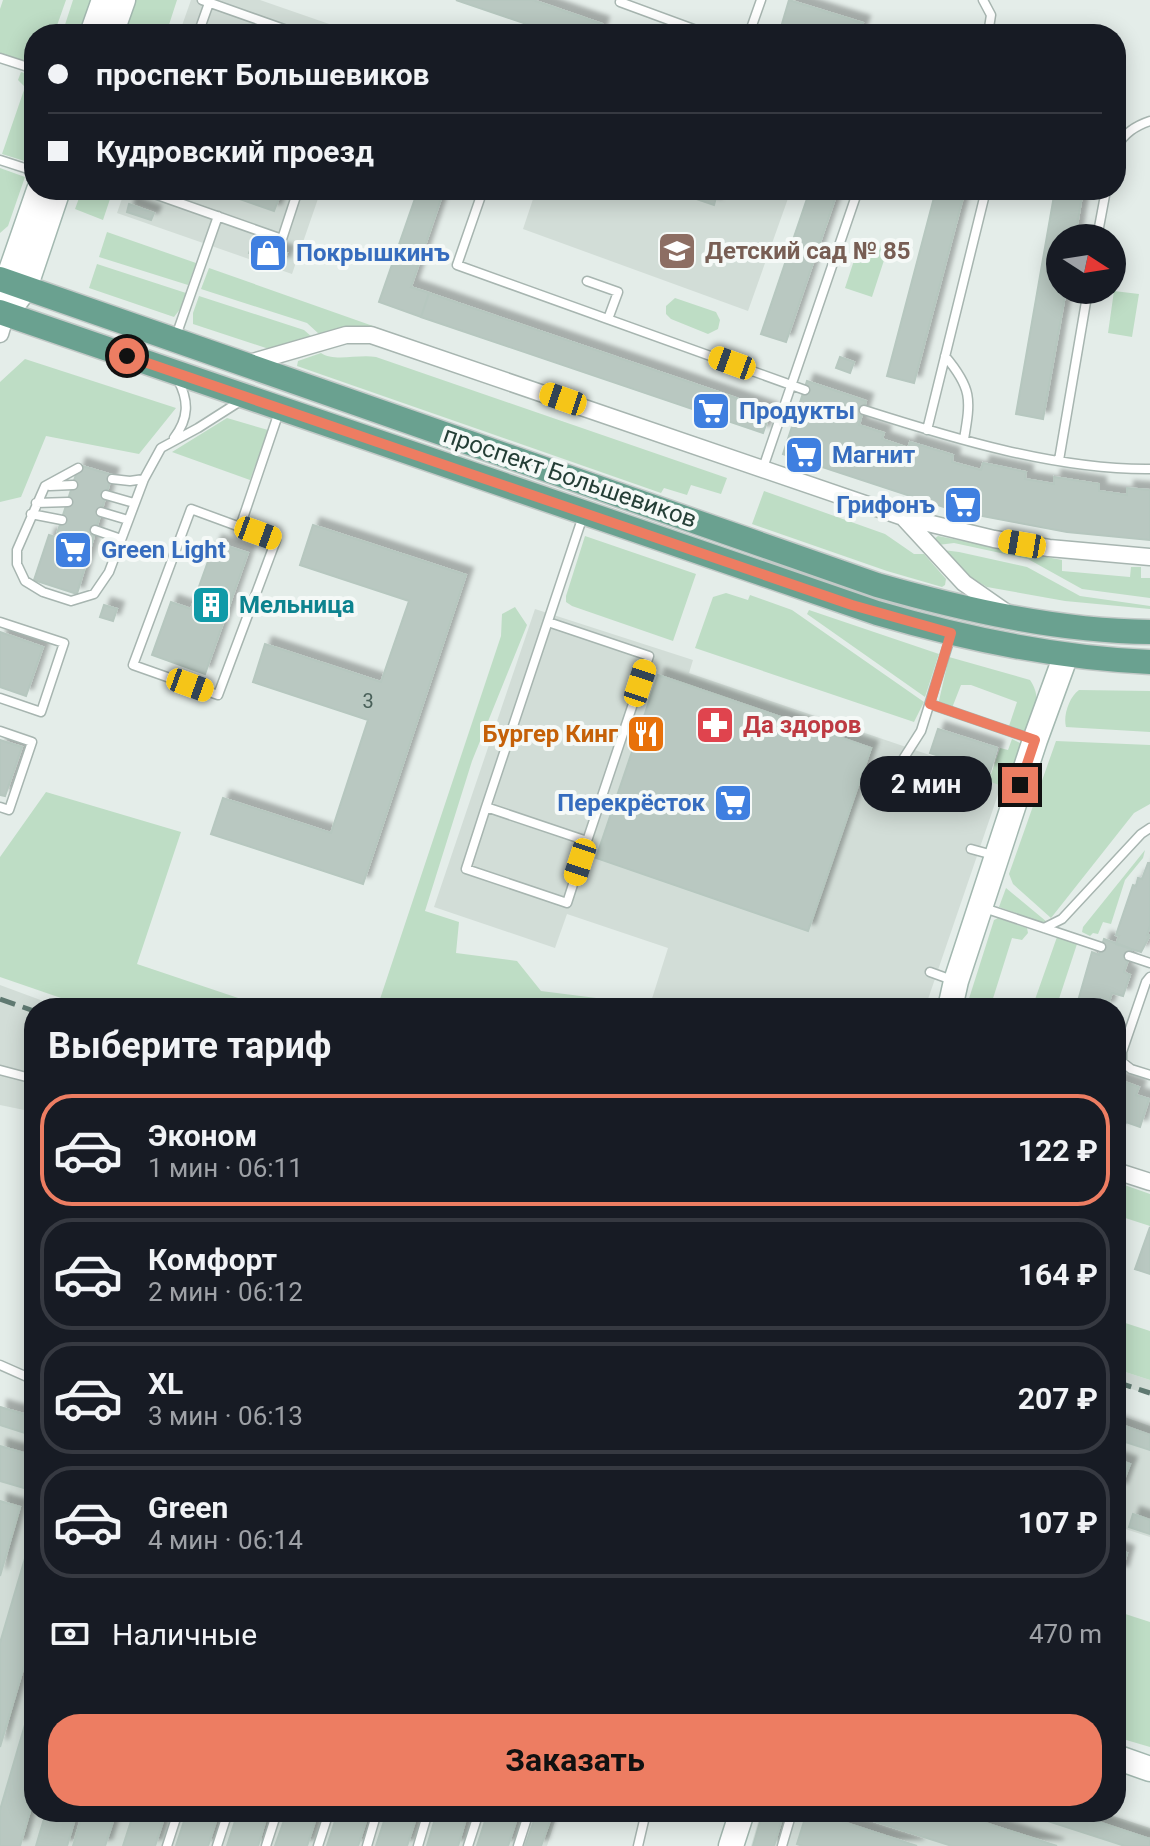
<!DOCTYPE html>
<html lang="ru">
<meta charset="utf-8">
<style>
body{margin:0;font-family:Roboto,sans-serif;background:#242831;color:#f1f3f6;height:100vh;display:flex;flex-direction:column;font-size:30px;white-space:nowrap}
*{box-sizing:border-box;margin:0}
p{font-size:26px;color:#9ea1a6}
.icon{flex:none;width:44px;height:44px;fill:none;stroke:currentColor;stroke-width:2;stroke-linecap:round;stroke-linejoin:round}
.map{position:relative;flex:1;overflow:hidden}
.side{position:absolute;left:24px;top:998px;width:1102px;height:824px;display:flex;flex-direction:column;background:#171b24;border-radius:32px;box-shadow:0 4px 20px #0003}
.side>*{flex:none}
.top-card{position:absolute;left:24px;top:24px;width:1102px;height:176px;border-radius:32px;box-shadow:0 4px 20px #0003;display:grid;align-content:center;height:176px;padding:0 24px;background:#171b24}
.needle{width:52px;rotate:102deg}
.tools{position:absolute;left:1046px;top:224px;display:grid;gap:16px}
.tools a{display:grid;place-items:center;width:80px;height:80px;border-radius:50%;background:#171b24;box-shadow:0 4px 20px #0003;font-size:40px}
.end{position:absolute;width:36px;height:36px;margin:-18px;border:10px solid #ed7d62;background:#111;box-shadow:0 0 0 4px #111}
.from{border-radius:50%}
.bubble{position:absolute;height:56px;border-radius:28px;background:#171b24;box-shadow:0 4px 20px #0003;font-size:26px;font-weight:700;line-height:56px;text-align:center}
.car{position:absolute;width:24px;height:48px;margin:-24px -12px;border-radius:10px;box-shadow:0 0 6px 2px #0007;background:linear-gradient(#f5c518 24%,#345 0 40%,#f5c518 0 76%,#345 0 86%,#f5c518 0)}
.top-card b{display:flex;align-items:center;gap:28px;height:76px;font-size:30px}
.top-card b+b{border-top:2px solid #363941}
.top-card i{width:20px;height:20px;background:#f1f3f6}
ul{padding:0;list-style:none}
li{display:flex;align-items:center;gap:24px;height:112px;margin:0 16px 12px;padding:0 8px;border:4px solid #363941;border-radius:32px}
li div{flex:1}
li b{display:block;font-size:30px}
li em{font-style:normal;font-weight:700}
li.active{border-color:#ed7d62}
li>.icon{width:72px;height:72px;stroke-width:1.5}
h2{padding:0 24px;font-size:36px;line-height:96px}
.pay{display:flex;align-items:center;gap:20px;height:88px;padding:0 24px;font-size:30px}
.pay p{margin-inline-start:auto}
.cta{display:flex;gap:16px;margin-top:auto;padding:16px 24px}
.cta a{flex:1;height:92px;border-radius:32px;background:#ed7d62;color:#111;font-size:32px;font-weight:700;line-height:92px;text-align:center}
.map>svg:first-child{display:block}
.built{fill:#d2ddd7}
.green{fill:#beddc5}
.building{fill:#b9c8c1;stroke:#b6c7bf;stroke-width:2;filter:url(#shadow)}
.lines{fill:none;stroke-linecap:round;stroke-linejoin:round}
.lane-casing{stroke:#a7b5b0;stroke-width:11}
.street-casing{stroke:#a7b5b0;stroke-width:19}
.secondary-casing{stroke:#a3b8b0;stroke-width:27}
.primary-casing{stroke:#c2c9c7;stroke-width:27}
.lane{stroke:#fff;stroke-width:8}
.street{stroke:#fff;stroke-width:16}
.secondary{stroke:#fff;stroke-width:24}
.primary{stroke:#6aa190;stroke-width:24}
.rail{stroke:#5f7971;stroke-width:5;stroke-dasharray:16 8;stroke-linecap:butt}
.route{stroke:#ed7d62;stroke-width:10}
.labels{text-anchor:middle;stroke-width:8;stroke-linejoin:round;paint-order:stroke}
.number-label{font-size:20px;fill:#496059}
.education-label{font-size:24px;font-weight:bold;fill:#785e54;stroke:#f5f9f7;text-anchor:start}
.shop-label{font-size:24px;font-weight:bold;fill:#366cbe;stroke:#f5f9f7;text-anchor:start}
.street-label{font-size:24px;fill:#243e36;stroke:#f5f9f7}
.culture-label{font-size:24px;font-weight:bold;fill:#0d838f;stroke:#f5f9f7;text-anchor:start}
.health-label{font-size:24px;font-weight:bold;fill:#be3a42;stroke:#f5f9f7;text-anchor:start}
.food-label{font-size:24px;font-weight:bold;fill:#c56008;stroke:#f5f9f7;text-anchor:end}
</style>
<div class="map">
<svg width="1150" height="1846" viewBox="0 0 1150 1846">
<defs>
<filter id="shadow"><feDropShadow dx="7" dy="-7" stdDeviation="2" flood-color="#0004"/></filter>
</defs>
<rect width="100%" height="100%" fill="#e4ede9"/>
<path class="built" d="M191,0H260L358,34H179Z
M125,190H321L292,274L117,213Z
M536,190H791L748,311L523,229Z
M535,609L693,660L689,673L1003,780L925,1008H649L668,948L567,914L555,948L434,907Z
M0,985L62,1008H34V1112L0,1105Z
M1116,1369L1150,1380V1395L1116,1384Z
M0,1406L34,1416V1812H558L547,1846H0Z
M1116,1414L1150,1426V1537L1116,1526Z
M761,1812H1101L1150,1828V1846H751Z"/>
<path class="green" d="M3,0H66L54,34H34V64L0,53V9Z
M73,0H96L84,34H62Z
M132,0H177L166,34H120Z
M21,72L34,76V164L2,154L25,87L18,80Z
M0,168L25,177L8,226L0,233Z
M82,190H113L103,220L75,209Z
M107,232L196,263L188,285L99,257Z
M861,239L888,248L872,297L845,288Z
M97,264L186,293L181,308L174,317L89,288Z
M209,268L373,326L348,327L319,334L307,323L201,289Z
M1114,291L1139,294L1132,337L1108,333Z
M199,296L304,330L312,337L269,349L193,324V313Z
M675,298L716,312L720,320L718,329L708,334L671,319L666,314V306Z
M321,353C334,362 358,354 376,357L727,478L721,494L691,485L687,495L664,488L661,493L297,366L298,361Z
M25,359L176,408L139,454L46,436L21,497L0,502V382Z
M227,418L268,430L250,480L172,452Z
M764,491L885,534L914,554H924L946,579L945,585L942,587L887,571L752,524Z
M585,536L696,574L673,641L572,606L566,602V596Z
M938,536L1062,560V571L1130,577L1131,567H1141V578H1150V598L1082,589L1028,559L954,543L938,545L934,539Z
M943,550L959,552L1027,567L1080,596L1150,606V609L1065,601L987,587L970,577Z
M726,593L748,600L750,595L792,610L924,702L914,722L695,648L713,597Z
M515,607L527,625L472,761L425,911L459,922L456,953L517,961L541,991L620,1001L622,1008H377L501,636L502,614Z
M809,610L939,654L925,697L807,614Z
M949,657L1030,680C1043,699 1034,714 1025,732L1009,726L1017,702L971,685H961L952,708L938,705Z
M1079,690L1150,691V732L1066,727C1063,716 1069,697 1079,690Z
M1012,739L1024,745L1010,789L953,768L954,762L991,774L1000,748L1008,750Z
M1056,741L1150,745V804L1134,813L1051,918L1013,884L1009,874Z
M46,792L181,832L137,964L268,1008H90L0,977V857Z
M1145,850L1143,858L1125,880L1111,924L1103,922L1098,934L1093,933L1090,936L1082,932L1083,927Z
M1006,888L1047,922H1040L999,907Z
M998,918L1027,928L1028,933L1022,940L1012,938L990,1008H966L994,920Z
M1057,937L1077,944L1056,1008H1032Z
M1116,1182L1150,1194V1226L1116,1215Z
M1116,1320L1150,1331V1380L1116,1369Z
M1116,1611L1150,1622V1747L1116,1737Z"/>
<path class="building" d="M456,0H533L602,24L599,34H556Z
M789,0L863,23L859,34H779Z
M214,190H282L274,211Z
M418,190H444L411,287L429,293L421,317L379,302Z
M670,190H718L714,205Z
M810,190H838L786,342L761,334Z
M936,190H965L914,383L887,376Z
M1055,190H1083L1075,238H1060V290H1066L1043,419L1016,414Z
M129,204L154,213L151,220L127,212Z
M253,241L287,253L283,264L249,253Z
M429,293L771,410L763,433L421,317Z
M840,357L854,362L850,373L836,368Z
M807,381L866,401L859,425L884,433L882,439L908,448L910,442L953,455L952,462L981,470L983,463L1026,472L1025,479L1054,484V477L1099,484V491L1127,495V488L1150,490V540L1067,532L956,511L783,454Z
M79,465L112,475L77,594L34,580L49,535L56,537Z
M313,525L466,575L363,884L211,834L223,798L331,833L368,720L253,682L265,644L381,682L409,601L300,565Z
M215,542L248,553L205,674L152,655L171,602L191,609Z
M104,605L117,609L113,621L100,617Z
M0,632L43,647L26,696L0,687Z
M658,675L871,748L808,931L596,858Z
M938,729L997,748L990,772L930,753Z
M0,740L22,747L5,796L0,795Z
M1148,863H1150V926L1147,935H1150L1141,952L1116,944L1119,936L1116,935L1133,885L1136,886L1138,878L1142,879Z
M1104,939L1132,949L1124,972L1130,975L1123,996L1112,993L1107,1008H1076L1092,952L1099,955Z
M1116,1079L1139,1087L1136,1095L1149,1099L1140,1127L1126,1122L1123,1129L1116,1127Z
M1150,1227V1274L1135,1269Z
M0,1407L34,1417V1436L0,1425Z
M1116,1423L1150,1435V1450L1116,1439Z
M0,1446L34,1456V1491L0,1481Z
M1116,1459L1130,1464L1120,1490L1116,1489Z
M0,1501L20,1507L0,1576Z
M1133,1514L1150,1520V1534L1129,1527Z
M34,1528V1632L0,1747V1643Z
M1116,1549L1127,1553L1121,1573L1116,1572Z
M34,1694V1797L20,1846H0V1810Z
M46,1812H77L67,1846H36Z
M83,1812H116L105,1846H73Z
M134,1812H166L155,1846H123Z
M187,1812H219L208,1846H176Z
M238,1812H268L258,1846H227Z
M287,1812H318L307,1846H275Z
M338,1812H369L358,1846H327Z
M387,1812H418L407,1846H376Z
M437,1812H468L458,1846H427Z
M488,1812H519L508,1846H477Z
M537,1812H553L541,1846H525Z
M763,1812H784L774,1846H753Z
M807,1812H812L917,1846H803L797,1844Z
M845,1812H951L1057,1846H952Z
M1020,1812H1068L1150,1839V1846H1125Z"/>
<g class="lines">
<g class="lane-casing">
<path id="lane" d="M202,0L298,34
M983,0L991,15L988,34
M620,2L707,34
M198,34L209,3
M749,34L761,0
M0,58L34,69
M1116,147C1125,133 1135,126 1150,121
M0,160L34,171
M143,190L282,239L298,190
M483,190L457,265L805,390
M1097,238L1106,190
M587,281L618,292L608,319
M176,336L218,216
M945,356C972,388 971,399 964,439
M864,410C952,438 1056,470 1150,469
M927,430L986,190
M174,438C189,418 189,401 178,380
M1059,460L1088,290
M78,468L45,486L17,550V564L25,581L43,592L71,601L94,594L109,572L144,479L161,448L198,428L242,400
M763,468L858,190
M112,479L130,481L144,479
M50,486L73,485
M106,495L134,503
M36,503L68,502
M101,512L128,520
M31,514L62,520
M240,527L276,540L218,695L133,665L191,509L240,527L280,409
M95,530L121,539
M0,622L64,643L41,712L0,698
M548,622L649,656L587,841L486,807L583,516
M930,704L1032,739
M0,731L32,742L9,810L0,807
M900,764L921,731L951,635
M486,807L466,869L567,903L587,841
M971,849L993,855
M981,907L1101,947
M1044,928L1062,919L1141,834L1150,828
M1129,956L1150,963
M930,972L952,980
M1150,977L1146,982L1122,1052V1062L1131,1069L1150,1075
M0,1070L34,1079
M0,1365L34,1380
M167,1846L178,1812
M217,1846L228,1812
M266,1846L277,1812
M318,1846L329,1812
M367,1846L377,1812
M418,1846L428,1812
M468,1846L479,1812
M518,1846L529,1812
M638,1846L646,1812
M782,1846L792,1812"/>
</g>
<g class="street-casing">
<path id="street" d="M0,334L6,314
M246,364L346,335H371L903,517L994,539L1049,548L1150,557
M904,518L964,583L1007,613
M1116,1171L1150,1182"/>
</g>
<g class="secondary-casing">
<path id="secondary" d="M92,34L104,0
M111,34L123,0
M7,300V282L39,190
M6,314L25,288L58,190
M950,1008L956,981L1035,740L1066,655
M1116,1757L1150,1769
M731,1846L742,1812"/>
</g>
<g class="primary-casing">
<path id="primary" d="M0,279L877,585C965,610 1058,631 1150,632
M0,312L877,613C966,639 1057,658 1150,662"/>
</g>
<use href="#lane" class="lane"/>
<use href="#street" class="street"/>
<use href="#secondary" class="secondary"/>
<use href="#primary" class="primary"/>
<path class="rail" d="M0,999L34,1011
M1116,1382L1150,1393"/>
</g>
<g class="lines">
<path class="route" d="M127,356L852,605L951,633L930,704L1035,740L1020,785"/>
</g>
<defs>
<g id="school-square" transform="scale(2)"><rect x="-9" y="-9" width="18" height="18" rx="4" fill="#8d6e63" stroke="#f5f9f7"/><path d="M0-5L7-2L0 1L-7-2ZM-4 1L0 2.5L4 1V4Q0 6-4 4Z" fill="#fff"/></g>
<g id="shop-square" transform="scale(2)"><rect x="-9" y="-9" width="18" height="18" rx="4" fill="#3f7fe0" stroke="#f5f9f7"/><path d="M-5-2.5h2.3a2.7 3.5 0 0 1 5.4 0H5L5.5 6h-11ZM-1.5-2.5h3a1.5 2.3 0 0 0-3 0Z" fill="#fff"/></g>
<g id="supermarket-square" transform="scale(2)"><rect x="-9" y="-9" width="18" height="18" rx="4" fill="#3f7fe0" stroke="#f5f9f7"/><path d="M-6-5.5h2.5l.6 2H6L4.5 2H-2.5L-4.4-4H-6ZM-1.5 3.2a1.3 1.3 0 1 0 .1 0ZM3 3.2a1.3 1.3 0 1 0 .1 0Z" fill="#fff"/></g>
<g id="building-square" transform="scale(2)"><rect x="-9" y="-9" width="18" height="18" rx="4" fill="#0f9aa8" stroke="#f5f9f7"/><path d="M-4-6H4V6H1V3H-1V6H-4ZM-2.5-4.3h1.7v1.8h-1.7ZM.8-4.3h1.7v1.8H.8ZM-2.5-1h1.7V.8h-1.7ZM.8-1h1.7V.8H.8Z" fill="#fff"/></g>
<g id="pharmacy-square" transform="scale(2)"><rect x="-9" y="-9" width="18" height="18" rx="4" fill="#e0444e" stroke="#f5f9f7"/><path d="M-2-6h4v4h4v4h-4v4h-4v-4h-4v-4h4Z" fill="#fff"/></g>
<g id="restaurant-square" transform="scale(2)"><rect x="-9" y="-9" width="18" height="18" rx="4" fill="#e8710a" stroke="#f5f9f7"/><path d="M-5-6h1v4h1v-4h1v4h1v-4h1v5L-1.5 .5V6h-2V.5L-5-1ZM5-6V6H3V1.5H1.5Q1.5-4 5-6Z" fill="#fff"/></g>
</defs>
<g fill-rule="evenodd">
<use href="#school-square" x="677" y="251"/>
<use href="#shop-square" x="268" y="253"/>
<use href="#supermarket-square" x="711" y="411"/>
<use href="#supermarket-square" x="804" y="455"/>
<use href="#supermarket-square" x="963" y="505"/>
<use href="#supermarket-square" x="73" y="550"/>
<use href="#building-square" x="211" y="605"/>
<use href="#pharmacy-square" x="715" y="725"/>
<use href="#restaurant-square" x="646" y="734"/>
<use href="#supermarket-square" x="733" y="803"/>
</g>
<g class="labels">
<g class="number-label">
<text x="368" y="708">3</text>
</g>
<g class="education-label">
<text x="705" y="259">Детский сад № 85</text>
</g>
<g class="shop-label">
<text x="296" y="261">Покрышкинъ</text>
<text x="739" y="419">Продукты</text>
<text x="832" y="463">Магнит</text>
<text x="935" y="513" text-anchor="end">Грифонъ</text>
<text x="101" y="558">Green Light</text>
<text x="705" y="811" text-anchor="end">Перекрёсток</text>
</g>
<g class="street-label">
<text transform="translate(570 477) rotate(19)" y="8">проспект Большевиков</text>
</g>
<g class="culture-label">
<text x="239" y="613">Мельница</text>
</g>
<g class="health-label">
<text x="743" y="733">Да здоров</text>
</g>
<g class="food-label">
<text x="618" y="742">Бургер Кинг</text>
</g>
</g>
</svg>
<div class="tools">
<a><svg class="needle" viewBox="-14 -14 28 28"><path d="M0-13l5 13h-10z" fill="#e53935"/><path d="M0 13l5-13h-10z" fill="#9ea1a6"/></svg></a>
</div>
<i class="end from" style="left:127px;top:356px"></i>
<i class="end" style="left:1020px;top:785px"></i>
<div class="bubble" style="left:860px;top:756px;width:132px">2 мин</div>
<i class="car" style="left:732px;top:363px;rotate:290deg"></i>
<i class="car" style="left:563px;top:399px;rotate:289deg"></i>
<i class="car" style="left:258px;top:533px;rotate:110deg"></i>
<i class="car" style="left:1022px;top:544px;rotate:280deg"></i>
<i class="car" style="left:640px;top:683px;rotate:18deg"></i>
<i class="car" style="left:190px;top:685px;rotate:110deg"></i>
<i class="car" style="left:580px;top:862px;rotate:198deg"></i>
<div class="top-card">
<b><i class="from"></i>проспект Большевиков</b>
<b><i></i>Кудровский проезд</b>
</div>
<section class="side">
<h2>Выберите тариф</h2>
<ul>
<li class="active"><svg class="icon" aria-label="car" viewBox="0 0 24 24"><path d="M5 17H2v-5l4-1 3-4h7l3 4 3 1v5h-3M9 17h6M6 11h13"/><circle cx="7" cy="17" r="2"/><circle cx="17" cy="17" r="2"/></svg><div><b>Эконом</b><p>1 мин · 06:11</p></div><em>122 ₽</em></li>
<li><svg class="icon" aria-label="car" viewBox="0 0 24 24"><path d="M5 17H2v-5l4-1 3-4h7l3 4 3 1v5h-3M9 17h6M6 11h13"/><circle cx="7" cy="17" r="2"/><circle cx="17" cy="17" r="2"/></svg><div><b>Комфорт</b><p>2 мин · 06:12</p></div><em>164 ₽</em></li>
<li><svg class="icon" aria-label="car" viewBox="0 0 24 24"><path d="M5 17H2v-5l4-1 3-4h7l3 4 3 1v5h-3M9 17h6M6 11h13"/><circle cx="7" cy="17" r="2"/><circle cx="17" cy="17" r="2"/></svg><div><b>XL</b><p>3 мин · 06:13</p></div><em>207 ₽</em></li>
<li><svg class="icon" aria-label="car" viewBox="0 0 24 24"><path d="M5 17H2v-5l4-1 3-4h7l3 4 3 1v5h-3M9 17h6M6 11h13"/><circle cx="7" cy="17" r="2"/><circle cx="17" cy="17" r="2"/></svg><div><b>Green</b><p>4 мин · 06:14</p></div><em>107 ₽</em></li>
</ul>
<div class="pay"><svg class="icon" aria-label="cash" viewBox="0 0 24 24"><path d="M3 7h18v10H3z"/><circle cx="12" cy="12" r="2"/></svg>Наличные<p>470 m</p></div>
<div class="cta"><a>Заказать</a></div>
</section>
</div>
